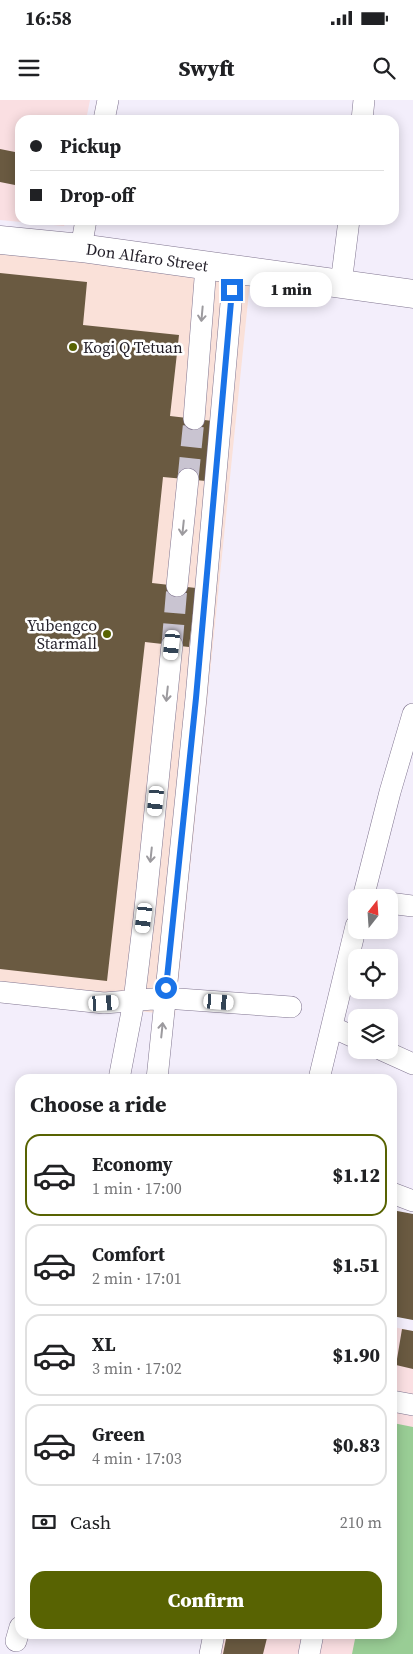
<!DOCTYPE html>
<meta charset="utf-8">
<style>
body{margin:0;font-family:"Source Serif 4",serif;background:#f6f6f6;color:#202124;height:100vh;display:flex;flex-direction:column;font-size:19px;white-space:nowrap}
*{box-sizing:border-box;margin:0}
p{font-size:16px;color:#757577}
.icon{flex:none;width:28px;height:28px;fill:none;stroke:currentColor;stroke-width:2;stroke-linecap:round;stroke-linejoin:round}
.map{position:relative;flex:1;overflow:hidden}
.details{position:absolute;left:15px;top:974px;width:382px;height:565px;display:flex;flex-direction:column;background:#fff;border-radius:15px;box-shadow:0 2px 12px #0003}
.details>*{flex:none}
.banner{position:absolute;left:15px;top:15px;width:384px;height:110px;border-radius:15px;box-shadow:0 2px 12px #0003;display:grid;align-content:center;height:110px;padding:0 15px;background:#fff}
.needle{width:32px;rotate:17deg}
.controls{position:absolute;left:348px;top:789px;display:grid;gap:10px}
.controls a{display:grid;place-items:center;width:50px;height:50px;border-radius:10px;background:#fff;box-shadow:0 2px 12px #0003;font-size:25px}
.end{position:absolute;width:22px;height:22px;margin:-11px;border:6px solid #1a73e8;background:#fff;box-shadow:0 0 0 2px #fff}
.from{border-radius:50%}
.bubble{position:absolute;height:35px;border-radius:15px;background:#fff;box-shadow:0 2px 12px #0003;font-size:16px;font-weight:800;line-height:35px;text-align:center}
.car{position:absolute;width:15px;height:30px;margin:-15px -8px;border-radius:6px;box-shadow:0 0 4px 1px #0007;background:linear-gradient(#fff 24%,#345 0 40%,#fff 0 76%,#345 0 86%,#fff 0)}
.banner b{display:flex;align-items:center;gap:18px;height:48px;font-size:19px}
.banner b+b{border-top:1px solid #e0e0e0}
.banner i{width:12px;height:12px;background:#202124}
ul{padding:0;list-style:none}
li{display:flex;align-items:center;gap:15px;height:82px;margin:0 10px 8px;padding:0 5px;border:2px solid #e0e0e0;border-radius:15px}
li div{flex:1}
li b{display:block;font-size:19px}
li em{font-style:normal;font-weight:800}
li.active{border-color:#586302}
li>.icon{width:45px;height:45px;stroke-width:1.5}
h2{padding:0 15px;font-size:22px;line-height:60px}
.pay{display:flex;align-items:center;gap:12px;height:55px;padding:0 15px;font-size:19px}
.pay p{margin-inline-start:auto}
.primary-button{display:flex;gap:10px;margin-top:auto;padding:10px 15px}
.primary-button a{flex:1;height:58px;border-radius:15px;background:#586302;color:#fff;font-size:20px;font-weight:800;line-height:58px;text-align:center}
.status{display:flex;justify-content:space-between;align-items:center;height:35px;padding:0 25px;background:#fff;direction:ltr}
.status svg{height:14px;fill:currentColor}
header{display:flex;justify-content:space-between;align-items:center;height:65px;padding:0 15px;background:#fff;font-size:22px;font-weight:800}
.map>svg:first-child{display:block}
.commercial{fill:#fae1d9}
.education{fill:#fadfe2}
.park{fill:#99cd95}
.building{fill:#6a5a41}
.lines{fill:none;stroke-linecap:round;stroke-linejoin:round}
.minor-tunnel{stroke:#c9c4d1;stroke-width:21;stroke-dasharray:21 11;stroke-linecap:butt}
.minor-casing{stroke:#807590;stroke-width:22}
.major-casing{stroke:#807590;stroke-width:29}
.minor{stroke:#fff;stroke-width:21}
.major{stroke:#fff;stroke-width:28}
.oneway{stroke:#9c9a9e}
.route{stroke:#1a73e8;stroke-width:6}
.poi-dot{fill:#586302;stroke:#fff;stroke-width:2}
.labels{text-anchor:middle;stroke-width:5;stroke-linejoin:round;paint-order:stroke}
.street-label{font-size:16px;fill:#221e28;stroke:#fff}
.poi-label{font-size:16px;fill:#221e28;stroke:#fff;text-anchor:start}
</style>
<div class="status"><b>16:58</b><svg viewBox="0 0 49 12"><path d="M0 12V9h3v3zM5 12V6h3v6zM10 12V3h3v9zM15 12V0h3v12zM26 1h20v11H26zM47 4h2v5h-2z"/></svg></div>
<header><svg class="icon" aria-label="menu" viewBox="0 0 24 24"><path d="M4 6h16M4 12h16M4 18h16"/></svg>Swyft<svg class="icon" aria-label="search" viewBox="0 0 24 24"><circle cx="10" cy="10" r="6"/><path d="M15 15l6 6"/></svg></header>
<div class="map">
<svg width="413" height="1554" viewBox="0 0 413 1554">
<rect width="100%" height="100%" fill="#f3eefb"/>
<path class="commercial" d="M0,149L251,172L175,915L0,896Z"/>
<path class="education" d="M0,0H90L86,20H20V120H66L64,126L0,120Z
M393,1227L413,1231V1554H216L220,1534H392Z"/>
<path class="park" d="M393,1323L413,1327V1554H352L356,1534H392Z"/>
<path class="building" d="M0,49L20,53V86L0,82Z
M0,173L87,182L83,225L179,235L170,316L213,321L206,381L163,377L152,483L196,488L189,547L145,542L107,881L0,869Z
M392,1110L413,1114V1220L392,1216Z
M402,1229L413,1231V1269L396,1265Z
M227,1534H268L263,1554H223Z"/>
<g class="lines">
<path class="minor-tunnel" d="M188,379L194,319
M172,545L177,486"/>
<g class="minor-casing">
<path id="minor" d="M104,20L108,0
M362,20L364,0
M81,148L86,120
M341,184L349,120
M194,319L206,166
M177,486L188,379
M363,798L390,692L413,614
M389,803L413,806
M0,892L104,903L165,898L291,907
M332,927L356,938
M382,950L413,964
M119,979L134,901L144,818L172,545
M157,979L196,598L234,170
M319,979L356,826
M392,1093L413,1101
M392,1301L413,1305
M16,1541L20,1527
M210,1554L214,1534
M309,1554L313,1534"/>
</g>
<g class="major-casing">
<path id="major" d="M0,140L81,148L413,194"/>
</g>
<use href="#minor" class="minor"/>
<use href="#major" class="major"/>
</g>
<defs><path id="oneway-shaft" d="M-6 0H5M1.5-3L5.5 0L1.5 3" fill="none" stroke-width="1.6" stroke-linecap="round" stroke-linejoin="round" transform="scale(1.25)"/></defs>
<g class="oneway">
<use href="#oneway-shaft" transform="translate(202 214) rotate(95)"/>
<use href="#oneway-shaft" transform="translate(183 428) rotate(96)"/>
<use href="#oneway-shaft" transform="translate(167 594) rotate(96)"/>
<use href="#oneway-shaft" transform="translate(151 755) rotate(96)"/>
<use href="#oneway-shaft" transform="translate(162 930) rotate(-84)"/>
</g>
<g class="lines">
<path class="route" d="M166,888L196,598L232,190"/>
</g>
<g class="poi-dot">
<circle cx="73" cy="247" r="5"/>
<circle cx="107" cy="534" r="5"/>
</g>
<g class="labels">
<g class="street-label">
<text transform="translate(147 157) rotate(8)" y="6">Don Alfaro Street</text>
</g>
<g class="poi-label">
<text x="83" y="253">Kogi Q Tetuan</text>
<text x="97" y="531" text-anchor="end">Yubengco<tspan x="97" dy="18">Starmall</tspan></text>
</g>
</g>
</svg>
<div class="controls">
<a><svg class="needle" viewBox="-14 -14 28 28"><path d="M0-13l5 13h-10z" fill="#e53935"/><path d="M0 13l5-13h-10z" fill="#757577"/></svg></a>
<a><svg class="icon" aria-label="locate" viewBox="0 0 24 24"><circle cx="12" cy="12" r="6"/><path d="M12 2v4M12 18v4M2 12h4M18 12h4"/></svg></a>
<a><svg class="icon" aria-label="layers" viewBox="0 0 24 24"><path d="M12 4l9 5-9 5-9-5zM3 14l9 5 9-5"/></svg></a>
</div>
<i class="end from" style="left:166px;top:888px"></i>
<i class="end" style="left:232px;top:190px"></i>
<div class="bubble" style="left:250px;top:172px;width:82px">1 min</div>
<i class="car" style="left:172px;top:545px;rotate:186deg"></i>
<i class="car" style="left:156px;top:701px;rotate:186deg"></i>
<i class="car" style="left:144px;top:818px;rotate:187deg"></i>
<i class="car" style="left:219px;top:902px;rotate:94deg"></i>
<i class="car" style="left:104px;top:903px;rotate:87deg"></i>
<div class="banner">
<b><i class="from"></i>Pickup</b>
<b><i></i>Drop-off</b>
</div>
<section class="details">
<h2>Choose a ride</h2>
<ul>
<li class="active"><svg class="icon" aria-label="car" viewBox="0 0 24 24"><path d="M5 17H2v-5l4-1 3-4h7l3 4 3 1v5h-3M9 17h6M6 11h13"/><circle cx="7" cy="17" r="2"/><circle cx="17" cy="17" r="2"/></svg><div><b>Economy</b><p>1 min · 17:00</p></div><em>$1.12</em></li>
<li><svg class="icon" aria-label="car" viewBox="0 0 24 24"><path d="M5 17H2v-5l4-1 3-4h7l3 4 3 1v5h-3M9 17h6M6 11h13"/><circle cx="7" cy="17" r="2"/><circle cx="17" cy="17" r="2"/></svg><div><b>Comfort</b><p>2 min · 17:01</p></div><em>$1.51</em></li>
<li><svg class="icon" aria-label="car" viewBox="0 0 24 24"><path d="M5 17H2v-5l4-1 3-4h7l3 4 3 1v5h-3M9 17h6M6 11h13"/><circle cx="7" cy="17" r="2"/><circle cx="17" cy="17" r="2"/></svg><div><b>XL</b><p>3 min · 17:02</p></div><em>$1.90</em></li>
<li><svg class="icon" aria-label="car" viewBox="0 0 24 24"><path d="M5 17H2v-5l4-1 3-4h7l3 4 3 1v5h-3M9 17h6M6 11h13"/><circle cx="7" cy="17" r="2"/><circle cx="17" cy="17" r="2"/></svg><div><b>Green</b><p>4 min · 17:03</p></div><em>$0.83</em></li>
</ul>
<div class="pay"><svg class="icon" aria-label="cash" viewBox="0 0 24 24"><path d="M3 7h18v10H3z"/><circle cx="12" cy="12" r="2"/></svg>Cash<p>210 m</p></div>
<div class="primary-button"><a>Confirm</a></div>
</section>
</div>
